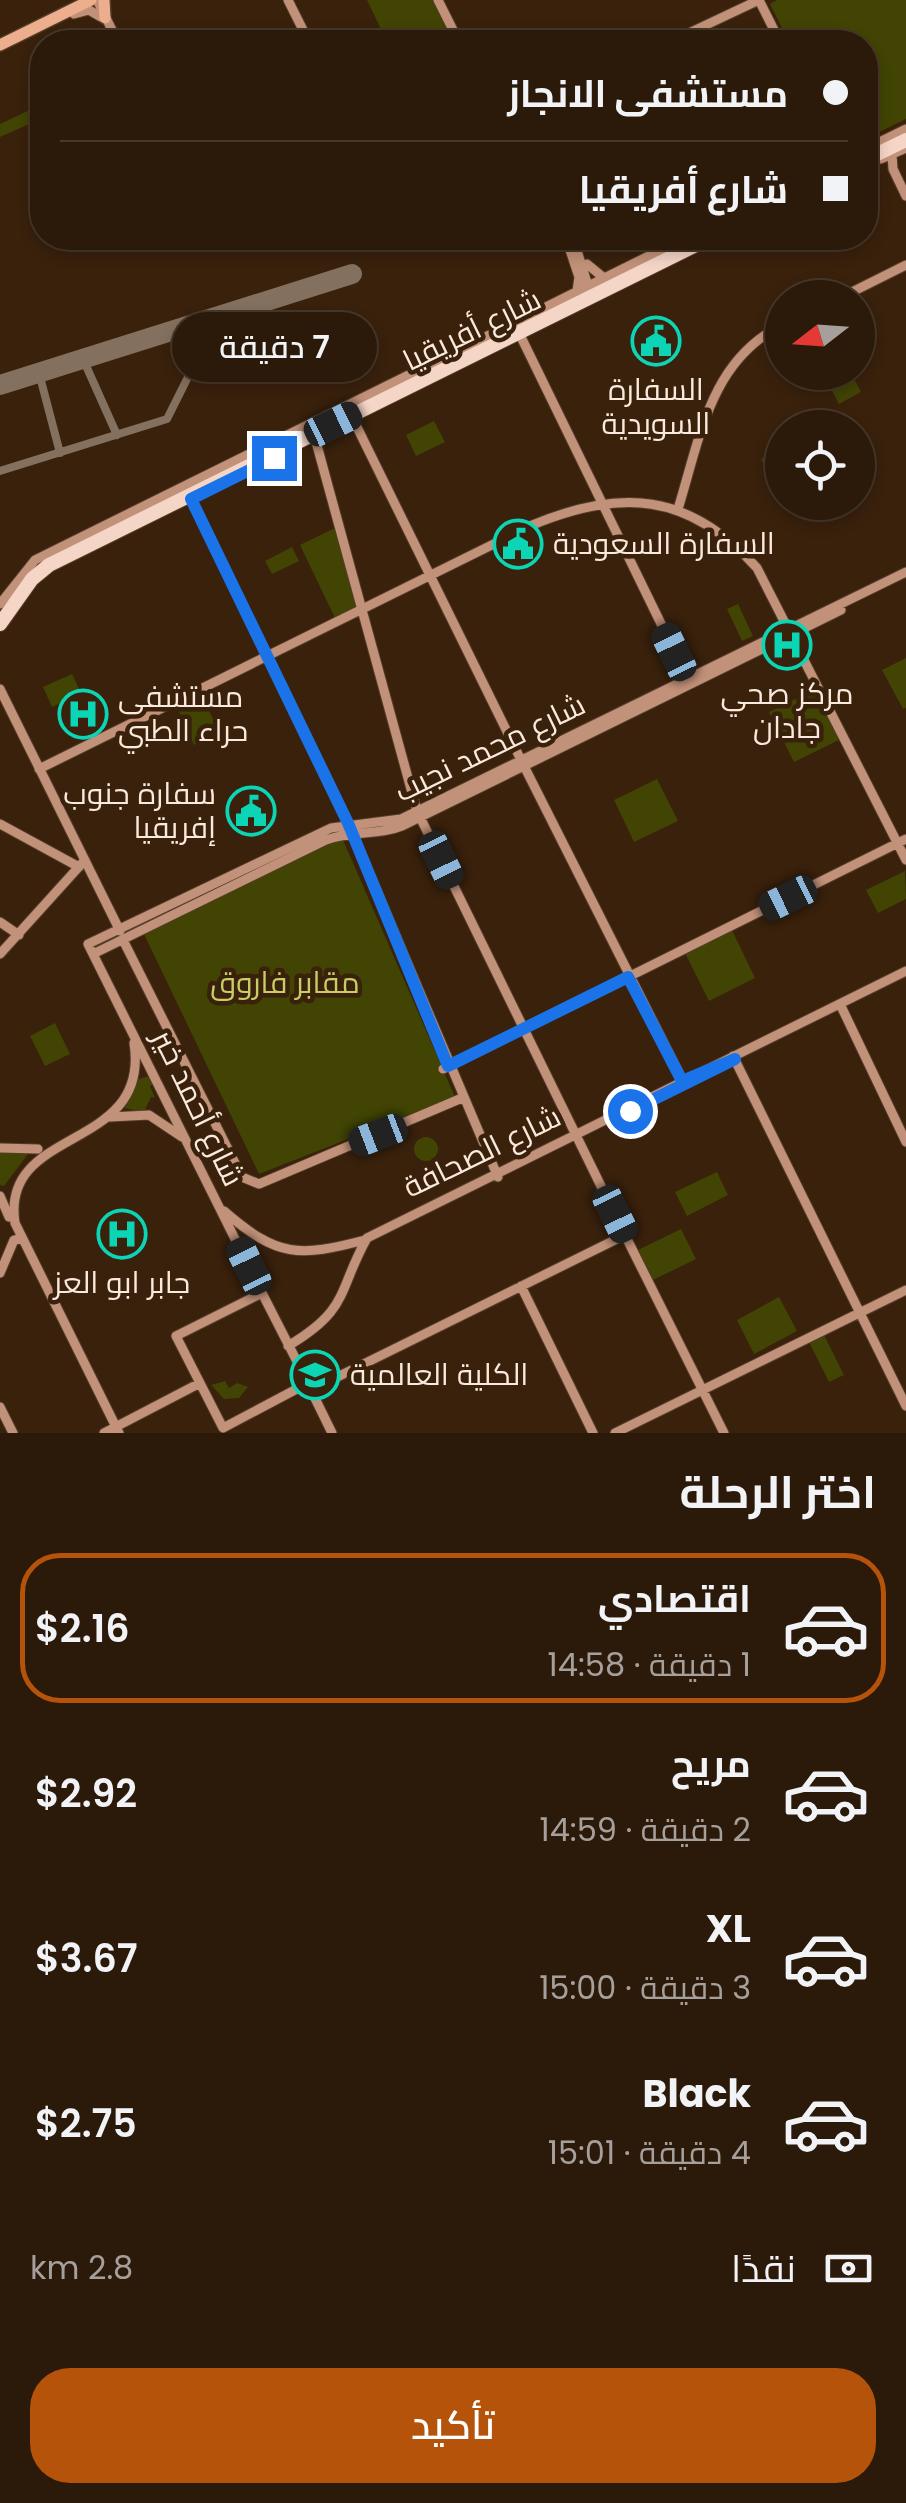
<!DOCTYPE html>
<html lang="ar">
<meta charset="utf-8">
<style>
body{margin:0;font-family:Poppins,Cairo,sans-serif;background:#332212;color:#f1f3f6;direction:rtl;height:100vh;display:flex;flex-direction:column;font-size:38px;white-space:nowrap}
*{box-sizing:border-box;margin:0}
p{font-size:32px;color:#a6a09c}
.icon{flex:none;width:55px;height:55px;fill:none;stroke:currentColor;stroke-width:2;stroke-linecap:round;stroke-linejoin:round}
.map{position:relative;height:1433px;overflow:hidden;direction:ltr}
.details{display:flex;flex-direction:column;background:#2b1909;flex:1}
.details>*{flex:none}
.banner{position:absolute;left:30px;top:30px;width:848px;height:220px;border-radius:40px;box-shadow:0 5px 15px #0003,0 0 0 2px #47382a;direction:rtl;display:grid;align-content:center;height:220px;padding:0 30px;background:#2b1909}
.needle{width:65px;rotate:253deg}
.fabs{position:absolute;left:765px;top:280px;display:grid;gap:20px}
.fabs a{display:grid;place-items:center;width:110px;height:110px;border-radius:50%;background:#2b1909;box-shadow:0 5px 15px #0003,0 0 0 2px #47382a;font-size:50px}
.end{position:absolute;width:45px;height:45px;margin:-22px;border:12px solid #1a73e8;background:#fff;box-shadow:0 0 0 5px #fff}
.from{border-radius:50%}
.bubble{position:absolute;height:70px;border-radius:35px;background:#2b1909;box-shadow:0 5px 15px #0003,0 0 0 2px #47382a;font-size:32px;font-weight:600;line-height:70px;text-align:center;direction:rtl}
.car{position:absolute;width:30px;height:60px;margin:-30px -15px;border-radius:12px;box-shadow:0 0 8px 2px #0007;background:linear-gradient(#222 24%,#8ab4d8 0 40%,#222 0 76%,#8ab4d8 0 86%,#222 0)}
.banner b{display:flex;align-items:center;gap:35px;height:95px;font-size:38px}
.banner b+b{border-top:2px solid #47382a}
.banner i{width:25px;height:25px;background:#f1f3f6}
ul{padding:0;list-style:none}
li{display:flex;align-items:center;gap:30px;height:150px;margin:0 20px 15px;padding:0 10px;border:5px solid transparent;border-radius:40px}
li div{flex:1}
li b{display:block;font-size:38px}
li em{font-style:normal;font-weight:600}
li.on{border-color:#b45309}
li>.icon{width:90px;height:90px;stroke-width:1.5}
h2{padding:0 30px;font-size:45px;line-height:120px}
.pay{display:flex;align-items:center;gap:25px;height:110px;padding:0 30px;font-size:38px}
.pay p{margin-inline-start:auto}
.primary-button{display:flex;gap:20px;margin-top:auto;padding:20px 30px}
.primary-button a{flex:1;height:115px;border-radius:40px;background:#b45309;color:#fff;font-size:40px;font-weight:600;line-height:115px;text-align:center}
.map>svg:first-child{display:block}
.green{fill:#414403}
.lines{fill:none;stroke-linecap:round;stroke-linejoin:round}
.taxiway{stroke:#84705e;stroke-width:8}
.runway{stroke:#84705e;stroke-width:20}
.secondary-casing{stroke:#543d29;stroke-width:11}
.primary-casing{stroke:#543d29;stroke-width:14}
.highway-casing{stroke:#543d29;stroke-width:16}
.secondary{stroke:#c29179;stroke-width:9}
.primary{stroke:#edae8e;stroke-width:11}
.highway{stroke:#f5d5c6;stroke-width:14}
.route{stroke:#1a73e8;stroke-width:12}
.labels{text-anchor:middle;stroke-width:9;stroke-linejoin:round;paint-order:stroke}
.street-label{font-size:30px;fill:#faeadd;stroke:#39210c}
.poi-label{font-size:30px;fill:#faeadd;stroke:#39210c}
.park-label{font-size:30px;fill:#c6ce64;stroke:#39210c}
</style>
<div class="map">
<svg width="906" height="1433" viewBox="0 0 906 1433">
<rect width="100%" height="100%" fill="#39210c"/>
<path class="green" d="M367,0H433L453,42H387Z
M777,0H906V119L865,139V42H789L770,4Z
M32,109L36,121L0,137V124Z
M843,372L851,373L861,392L839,404L827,381Z
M434,421L445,442L416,456L406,435Z
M782,448V475L772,480L761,459Z
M335,528L358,608L336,620L300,545Z
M292,547L299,561L272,574L265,561Z
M738,604L753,636L742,641L727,609Z
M906,658V708L903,709L882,670Z
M72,674L81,693L52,707L43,687Z
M816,689L841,739L794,762L769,712Z
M200,693L220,733L194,745L176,705Z
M657,779L678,821L634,842L614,800Z
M332,839L343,840L455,1097L259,1174L142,930Z
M905,871L906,899L878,913L866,890Z
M732,930L755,978L709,1001L685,953Z
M55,1023L70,1054L45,1066L30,1036Z
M149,1076L156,1083L150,1086L155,1098L151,1097L144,1112L124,1108L139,1079Z
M414 1149a12 12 0 1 1 24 0a12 12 0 1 1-24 0Z
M0,1151L28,1154L4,1186L0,1185Z
M717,1172L728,1195L687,1216L675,1192Z
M681,1229L696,1259L651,1281L636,1251Z
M779,1297L797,1331L754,1354L737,1320Z
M824,1335L844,1375L829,1382L809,1342Z
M225,1381L229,1388L237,1383L248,1387L239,1398L224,1399L211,1385Z"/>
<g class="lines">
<path class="taxiway" d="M83,359L117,435
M39,373L60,453
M0,471L167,419L218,317"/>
<path class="runway" d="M0,385L352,274"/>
<g class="secondary-casing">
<path id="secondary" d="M97,0L118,42
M288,0L309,42
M438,0L459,42
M759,0L780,42
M74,14L89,10L101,17
M657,42L676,35
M670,42L759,0
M865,149L906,129
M892,155L893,169L906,196
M881,159L906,148
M566,238L579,277L577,291
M573,238L590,292
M587,264L604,278
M840,298L906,265
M521,337L688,679
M353,419L521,760
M315,438L417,811
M191,499L348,823L498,1177
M678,509C700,438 710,361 782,325
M0,604L35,560L685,238
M0,689L120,931
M524,766L683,1081
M39,769L530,526C620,488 689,492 757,568L906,860
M0,824L79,867
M0,922L19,935
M123,940L242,1177L259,1184L462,1098
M0,954L85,860
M93,954L326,840C352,830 377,836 402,826L841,610
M840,1004L906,1142
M733,1056L906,1406
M443,1069L906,839
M110,1117L149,1115L182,1137
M0,1148L38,1149
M0,1196L9,1217
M224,1211C278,1258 299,1257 365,1240
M625,1235L724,1433
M0,1273L14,1240L22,1238
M521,1286L593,1433
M262,1293L88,944L331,828L401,819L906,572
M262,1293L308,1383L223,1428L176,1336Z
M288,1346C350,1309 337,1292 367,1238L906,971
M309,1386L332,1433
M311,1390L625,1235L420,817
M0,1407L13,1433
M104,1433L200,1383
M119,1433L15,1223C0,1125 151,1153 134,1043
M615,1433L906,1290"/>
</g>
<g class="primary-casing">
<path id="primary" d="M104,0L105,18
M0,45L91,0"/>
</g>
<g class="highway-casing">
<path id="highway" d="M865,160L906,140
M0,624L32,579L49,565L710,238"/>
</g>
<use href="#secondary" class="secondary"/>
<use href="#primary" class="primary"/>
<use href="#highway" class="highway"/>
</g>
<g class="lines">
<path class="route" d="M274,458L191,499L348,823L448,1066L628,977L682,1081L735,1059L630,1111"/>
</g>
<defs>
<g id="civic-ring" transform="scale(2.5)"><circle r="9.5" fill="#39210c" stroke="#0cd5b5" stroke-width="1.5"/><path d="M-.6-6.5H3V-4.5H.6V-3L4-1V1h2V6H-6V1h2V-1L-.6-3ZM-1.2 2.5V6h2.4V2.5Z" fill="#0cd5b5"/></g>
<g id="hospital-ring" transform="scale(2.5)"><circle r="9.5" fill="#39210c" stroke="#0cd5b5" stroke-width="1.5"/><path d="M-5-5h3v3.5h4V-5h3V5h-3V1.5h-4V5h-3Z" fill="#0cd5b5"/></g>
<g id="university-ring" transform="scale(2.5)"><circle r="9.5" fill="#39210c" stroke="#0cd5b5" stroke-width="1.5"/><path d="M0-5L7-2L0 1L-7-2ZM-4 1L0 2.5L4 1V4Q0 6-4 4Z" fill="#0cd5b5"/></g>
</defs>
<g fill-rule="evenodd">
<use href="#civic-ring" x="656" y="341"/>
<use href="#civic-ring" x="518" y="544"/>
<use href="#hospital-ring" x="787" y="645"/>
<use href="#hospital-ring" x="83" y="714"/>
<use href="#civic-ring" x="251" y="811"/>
<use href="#hospital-ring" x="122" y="1234"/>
<use href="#university-ring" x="315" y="1375"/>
</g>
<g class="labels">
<g class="street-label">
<text transform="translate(472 330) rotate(-26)" y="10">شارع أفريقيا</text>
<text transform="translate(490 748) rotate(-26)" y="10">شارع محمد نجيب</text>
<text transform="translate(198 1108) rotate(64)" y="10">شارع أحمد خير</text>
<text transform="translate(482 1152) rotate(-26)" y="10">شارع الصحافة</text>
</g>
<g class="poi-label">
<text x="656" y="400">السفارة<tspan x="656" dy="34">السويدية</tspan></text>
<text x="553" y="554" text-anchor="start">السفارة السعودية</text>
<text x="787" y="704">مركز صحي<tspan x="787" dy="34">جادان</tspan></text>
<text x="118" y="707" text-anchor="start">مستشفى<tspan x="118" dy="34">حراء الطبي</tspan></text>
<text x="216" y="804" text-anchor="end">سفارة جنوب<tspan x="216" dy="34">إفريقيا</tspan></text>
<text x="122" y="1293">جابر ابو العز</text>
<text x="350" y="1385" text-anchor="start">الكلية العالمية</text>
</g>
<g class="park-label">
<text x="285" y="993">مقابر فاروق</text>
</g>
</g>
</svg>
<div class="fabs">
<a><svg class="needle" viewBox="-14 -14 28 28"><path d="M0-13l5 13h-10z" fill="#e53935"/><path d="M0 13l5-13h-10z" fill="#a6a09c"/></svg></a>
<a><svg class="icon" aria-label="locate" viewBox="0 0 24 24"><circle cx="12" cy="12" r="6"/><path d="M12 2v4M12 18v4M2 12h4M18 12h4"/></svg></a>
</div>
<i class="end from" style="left:630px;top:1111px"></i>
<i class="end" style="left:274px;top:458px"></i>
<div class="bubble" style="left:172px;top:312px;width:205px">7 دقيقة</div>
<i class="car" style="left:333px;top:424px;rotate:64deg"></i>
<i class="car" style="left:674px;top:652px;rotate:334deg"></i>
<i class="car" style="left:441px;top:860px;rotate:154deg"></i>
<i class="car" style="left:788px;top:898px;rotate:244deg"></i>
<i class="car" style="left:378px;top:1135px;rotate:249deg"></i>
<i class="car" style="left:615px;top:1214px;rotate:154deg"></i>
<i class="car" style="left:249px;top:1266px;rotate:334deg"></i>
<div class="banner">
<b><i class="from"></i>مستشفى الانجاز</b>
<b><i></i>شارع أفريقيا</b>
</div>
</div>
<section class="details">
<h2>اختر الرحلة</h2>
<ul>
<li class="on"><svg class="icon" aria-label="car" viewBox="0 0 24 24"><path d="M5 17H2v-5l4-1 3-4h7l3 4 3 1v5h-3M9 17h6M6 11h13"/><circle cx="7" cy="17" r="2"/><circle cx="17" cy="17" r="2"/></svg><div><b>اقتصادي</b><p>1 دقيقة · 14:58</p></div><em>$2.16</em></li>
<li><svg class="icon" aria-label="car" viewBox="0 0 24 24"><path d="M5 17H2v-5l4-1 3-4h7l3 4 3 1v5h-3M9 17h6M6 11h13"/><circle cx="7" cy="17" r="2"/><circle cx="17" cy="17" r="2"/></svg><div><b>مريح</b><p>2 دقيقة · 14:59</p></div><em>$2.92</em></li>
<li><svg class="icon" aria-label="car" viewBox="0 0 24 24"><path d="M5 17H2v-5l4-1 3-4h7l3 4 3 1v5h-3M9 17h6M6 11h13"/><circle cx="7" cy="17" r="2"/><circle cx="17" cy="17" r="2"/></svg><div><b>XL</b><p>3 دقيقة · 15:00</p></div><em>$3.67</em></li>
<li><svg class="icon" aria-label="car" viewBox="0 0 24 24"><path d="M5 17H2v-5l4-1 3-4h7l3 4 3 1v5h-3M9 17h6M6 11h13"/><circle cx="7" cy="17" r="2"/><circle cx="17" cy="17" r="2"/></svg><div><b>Black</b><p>4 دقيقة · 15:01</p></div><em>$2.75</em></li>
</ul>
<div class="pay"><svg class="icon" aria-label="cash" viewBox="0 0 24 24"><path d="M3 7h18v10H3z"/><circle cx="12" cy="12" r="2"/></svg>نقدًا<p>2.8 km</p></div>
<div class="primary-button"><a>تأكيد</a></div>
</section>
